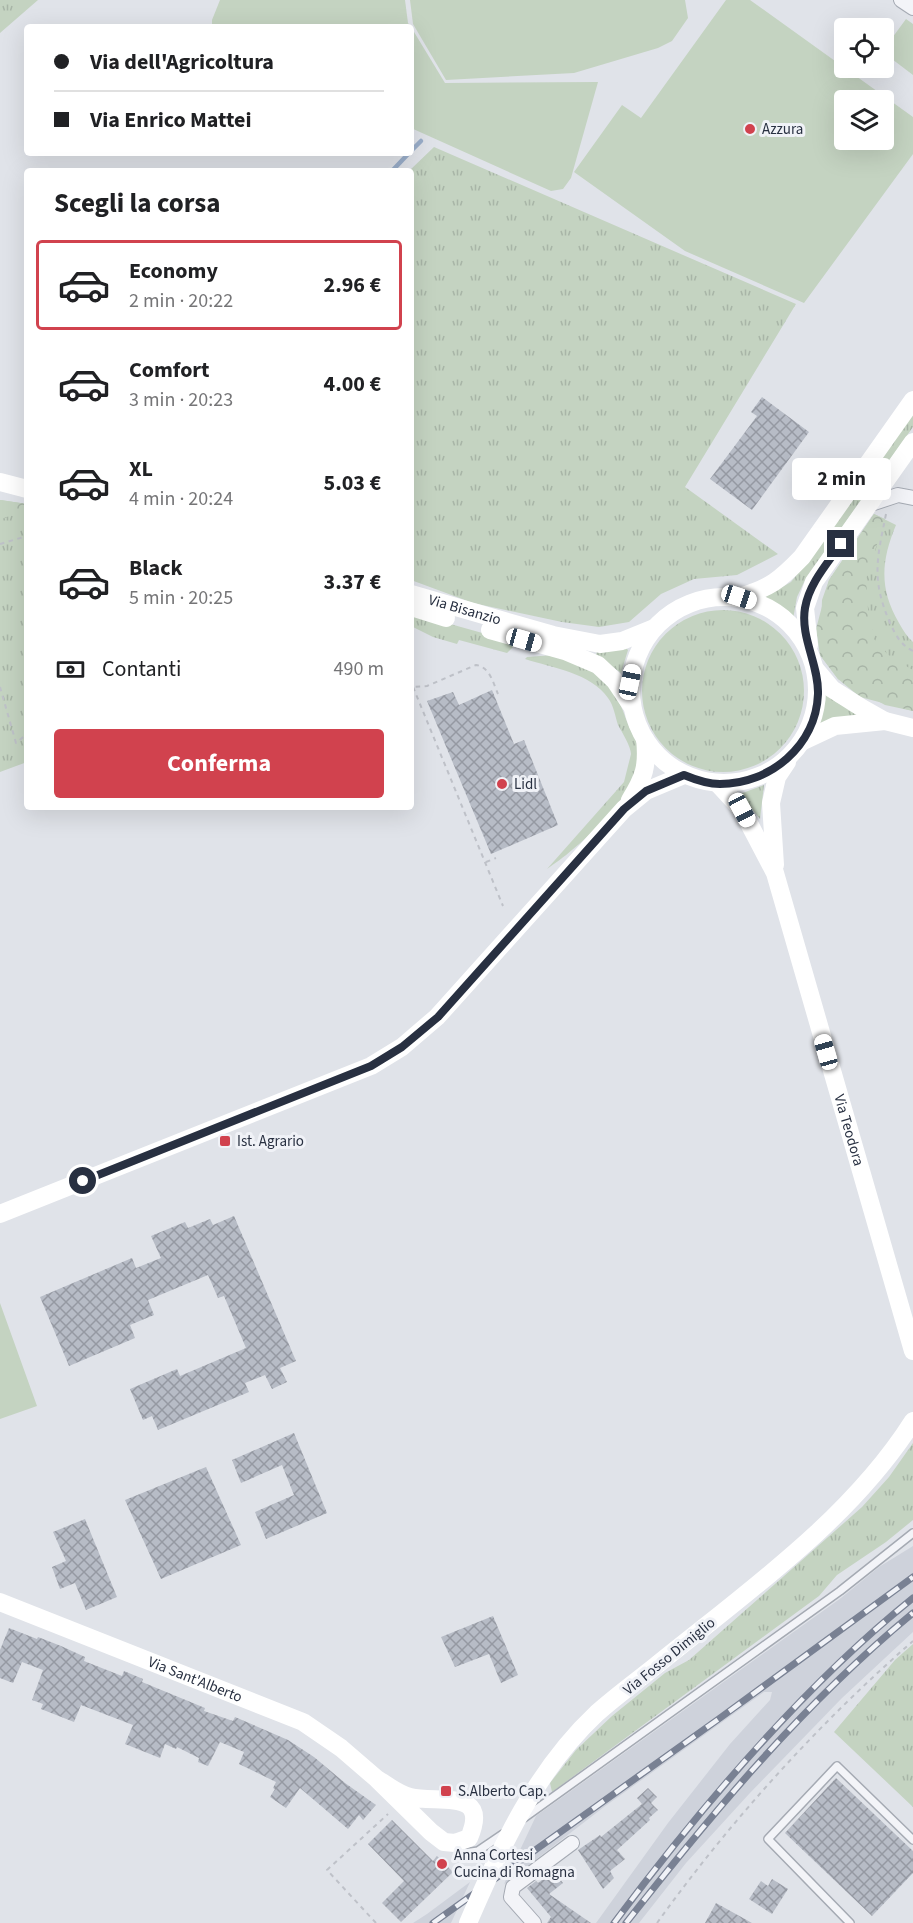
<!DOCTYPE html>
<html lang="it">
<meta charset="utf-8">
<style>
body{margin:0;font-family:"Source Sans 3",sans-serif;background:#f2f2f2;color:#202124;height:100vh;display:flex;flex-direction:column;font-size:22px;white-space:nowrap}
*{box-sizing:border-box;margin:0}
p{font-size:20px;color:#757577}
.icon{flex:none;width:33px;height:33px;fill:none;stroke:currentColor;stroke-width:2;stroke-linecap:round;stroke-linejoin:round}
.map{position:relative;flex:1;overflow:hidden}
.drawer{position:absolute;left:24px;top:168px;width:390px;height:642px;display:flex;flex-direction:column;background:#fff;border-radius:6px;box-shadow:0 6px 24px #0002}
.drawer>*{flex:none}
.hud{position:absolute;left:24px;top:24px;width:390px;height:132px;border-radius:6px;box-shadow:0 6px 24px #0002;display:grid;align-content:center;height:132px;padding:0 30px;background:#fff}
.tools{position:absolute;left:834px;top:18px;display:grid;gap:12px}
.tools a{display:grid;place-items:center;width:60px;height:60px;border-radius:6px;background:#fff;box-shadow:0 6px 24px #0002;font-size:30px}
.end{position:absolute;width:27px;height:27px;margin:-14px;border:8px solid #283041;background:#fff;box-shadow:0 0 0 3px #fff}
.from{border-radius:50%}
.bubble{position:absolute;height:42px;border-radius:6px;background:#fff;box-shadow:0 6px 24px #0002;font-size:20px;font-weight:700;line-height:42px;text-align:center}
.car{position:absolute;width:18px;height:36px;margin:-18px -9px;border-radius:8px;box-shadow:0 0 4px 2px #0007;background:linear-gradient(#fff 24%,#345 0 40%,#fff 0 76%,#345 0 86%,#fff 0)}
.hud b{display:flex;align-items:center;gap:21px;height:57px;font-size:22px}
.hud b+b{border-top:2px solid #e0e0e0}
.hud i{width:15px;height:15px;background:#202124}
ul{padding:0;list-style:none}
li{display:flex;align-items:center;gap:18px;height:90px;margin:0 12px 9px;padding:0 18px;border:3px solid transparent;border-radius:6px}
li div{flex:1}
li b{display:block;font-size:22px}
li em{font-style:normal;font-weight:700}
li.on{border-color:#d1424e}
li>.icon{width:54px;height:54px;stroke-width:1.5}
h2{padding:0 30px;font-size:27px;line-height:72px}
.pay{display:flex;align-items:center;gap:15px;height:66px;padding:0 30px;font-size:22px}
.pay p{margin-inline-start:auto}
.action{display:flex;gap:12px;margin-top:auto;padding:12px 30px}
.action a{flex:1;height:69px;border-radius:6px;background:#d1424e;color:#fff;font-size:24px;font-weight:700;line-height:69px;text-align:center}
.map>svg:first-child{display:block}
.built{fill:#ced2db}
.grass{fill:url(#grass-tufts)}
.forest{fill:url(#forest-crowns)}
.garden{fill:#c4d3c1;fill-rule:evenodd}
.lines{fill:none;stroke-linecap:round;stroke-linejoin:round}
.stream{stroke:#9aaeca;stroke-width:4.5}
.building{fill:url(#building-cross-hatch)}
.lane-casing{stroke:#a5aab3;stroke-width:10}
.street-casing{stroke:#a5aab3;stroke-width:16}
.path{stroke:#bec1c8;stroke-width:2;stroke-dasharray:4.5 4.5;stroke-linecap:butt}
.lane{stroke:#f3f4f8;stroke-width:7}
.street{stroke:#f3f4f8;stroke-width:14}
.secondary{stroke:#fff;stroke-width:18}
.rail-casing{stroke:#798193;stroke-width:7}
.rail{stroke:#f0f2f7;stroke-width:4.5;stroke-dasharray:14;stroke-linecap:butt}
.secondary-bridge{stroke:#fff;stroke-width:18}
.route{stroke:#283041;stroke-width:8}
.poi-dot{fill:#d1424e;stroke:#f0f2f7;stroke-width:2}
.labels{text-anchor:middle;stroke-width:6;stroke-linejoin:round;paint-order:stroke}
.poi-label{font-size:15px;fill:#283041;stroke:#f0f2f7;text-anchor:start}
.street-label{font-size:15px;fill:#283041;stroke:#f0f2f7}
</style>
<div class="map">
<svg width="913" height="1923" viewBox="0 0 913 1923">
<defs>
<pattern id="grass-tufts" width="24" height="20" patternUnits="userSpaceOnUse" patternTransform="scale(1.5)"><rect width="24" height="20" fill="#c4d3c1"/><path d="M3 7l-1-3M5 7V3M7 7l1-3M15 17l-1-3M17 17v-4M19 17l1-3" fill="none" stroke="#a8b5a7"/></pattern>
<pattern id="forest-crowns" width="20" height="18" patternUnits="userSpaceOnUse" patternTransform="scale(1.5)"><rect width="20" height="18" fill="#c4d3c1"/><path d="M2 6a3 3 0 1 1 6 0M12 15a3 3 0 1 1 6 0" fill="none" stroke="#a8b5a7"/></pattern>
<pattern id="building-cross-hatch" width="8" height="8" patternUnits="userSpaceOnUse" patternTransform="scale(1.5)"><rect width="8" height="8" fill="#b7bcc6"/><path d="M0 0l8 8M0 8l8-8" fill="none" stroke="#9599a2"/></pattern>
</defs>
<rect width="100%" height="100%" fill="#e0e3e9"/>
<path class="built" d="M913,1546V1632L842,1698L749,1794L686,1863L639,1923H596L668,1823L730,1744L770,1700L772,1692H764L604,1807L504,1884L536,1816L841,1598L879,1567Z
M470,1882L451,1923H413L427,1914Z"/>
<path class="grass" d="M0,0H38L0,33Z
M434,147L796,304L685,487L778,554L737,575L694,579L661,594L629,622L599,627L562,622L473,603L411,580V171H409Z
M913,411V427L806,578L797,597L793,619L765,597L791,582L804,566Z
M0,500L27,504V762L0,772Z
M874,514L896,525C881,561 879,589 899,623C903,630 907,637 913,642V711L885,705L838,679L820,655L822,600L829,580Z
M642 691a81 81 0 1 1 162 0a81 81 0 1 1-162 0Z
M411,613L514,642L515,645L507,653L459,640L457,644L433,637L411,626Z
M626,648L628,650L621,673L596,655L597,651Z
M554,655C592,668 613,679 626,719C630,731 641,745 640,758C635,797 579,848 547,869L624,782L631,754C631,747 622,732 618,725C615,716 614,706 608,698C591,673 553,668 525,659L527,657Z
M822,690L836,702L861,715L815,729L820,718Z
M764,785L760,819L740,794Z
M913,1443V1520L886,1542L837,1575L819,1596L552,1792L550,1783L576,1750L612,1716L665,1673L689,1660L862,1507L889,1477Z
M913,1644V1807L834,1732L895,1660Z"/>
<path class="forest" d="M0,500H1L27,504L20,512L0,520Z
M874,514L885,519L866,579L868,609L874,639L890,657L913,670V711L860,697L838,679L820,655L816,629L829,580Z"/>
<path class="garden" d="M220,0H405L408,23L411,27H212V20Z
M410,0H685L688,18L672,41L658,48L574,73L446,80L413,24Z
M726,0H750L913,117V154L804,303L685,251L574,172L622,105L641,118ZM884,100V140H844V100Z
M906,19L913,24V75L884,53V49Z
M411,27L445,83L598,82L571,178L563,189L551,191L411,128Z
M0,1303L37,1406L0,1419Z"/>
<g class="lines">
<path class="stream" d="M411,151L421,141
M392,171L409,153"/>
</g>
<path class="building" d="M762,397L809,432L752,510L710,479L757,416L751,412Z
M492,690L514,744L524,740L558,825L491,854L427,701L453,692L459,705Z
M234,1216L296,1361L280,1368L287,1382L272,1389L265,1375L245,1383L249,1392L158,1430L152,1416L143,1420L130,1389L177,1369L180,1376L246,1348L224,1296L218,1298L208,1275L148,1300L154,1315L130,1325L135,1338L69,1366L40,1297L132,1258L136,1268L161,1258L151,1236L185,1222L188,1228L210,1219L213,1225Z
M294,1433L327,1513L266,1539L255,1512L294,1495L282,1465L241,1483L232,1460Z
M206,1467L241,1545L161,1579L125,1500Z
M85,1519L117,1597L86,1610L75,1583L60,1589L52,1567L66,1561L53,1532Z
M493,1616L518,1675L501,1683L489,1654L455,1667L441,1637Z
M9,1628L37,1639L38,1637L61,1646L85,1657L84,1661L122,1676L124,1671L143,1679L142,1682L205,1708L204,1711L233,1721L235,1717L288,1740L314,1757L345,1783L376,1805L363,1820L359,1815L348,1829L300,1788L286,1808L270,1797L275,1789L273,1788L276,1782L239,1764L244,1752L220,1742L208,1766L198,1762L199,1758L177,1747L176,1749L165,1744L160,1758L125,1744L133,1725L81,1705L74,1722L41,1709L43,1704L32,1700L43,1670L22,1662L13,1683L0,1678V1650Z
M836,1778L913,1851V1873L872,1916L785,1833Z
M648,1788L657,1797L651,1803L658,1810L649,1818L650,1820L617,1850L625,1859L610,1871L614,1878L603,1889L578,1850L600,1835L601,1837L642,1804L637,1798Z
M392,1820L433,1861L437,1856L453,1872L401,1922L382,1903L404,1881L368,1844Z
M553,1871L563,1883L549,1894L591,1923H547L551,1917L527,1888L536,1881L538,1883Z
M772,1879L788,1889L772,1914L749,1899L761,1881L768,1886Z
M716,1903L752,1923H705Z"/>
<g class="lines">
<g class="lane-casing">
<path id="lane" d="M524,1818L840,1591L913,1533
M457,1845L464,1853L478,1851L503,1834
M850,1923L768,1839L837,1766L913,1840"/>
</g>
<g class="street-casing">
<path id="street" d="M901,0L913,8
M868,505L898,495L913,498
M534,1923L511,1897L513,1887L572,1843"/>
</g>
<path class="path" d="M886,514C877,559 871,579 890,623C896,636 901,645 913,651
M0,544L27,536
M411,681L413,687L427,686L476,665C490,667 493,683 498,694
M0,687L16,743L27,734
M413,687L503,906
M486,862L496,858
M376,1923L327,1870L388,1814
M657,1923C731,1820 818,1724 913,1641"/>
<use href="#lane" class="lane"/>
<use href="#street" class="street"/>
<g class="secondary">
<path d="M0,482L27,489"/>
<path id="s1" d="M411,594L553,635L600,644L622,641L654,628"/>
<circle cx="724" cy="690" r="93"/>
<path d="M739,597C770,588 780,580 802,557L913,400"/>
<path d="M411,607L446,618"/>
<path d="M490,630L565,651L598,665L615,681L631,705"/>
<path d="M809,645L805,608L814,582L913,442"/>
<path d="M816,670L832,689L862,708L885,721L913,728"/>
<path d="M803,741L835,726L885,721"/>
<path id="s2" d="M718,784L742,810L775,873L913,1351"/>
<path d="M630,800C644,778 648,766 645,739"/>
<path d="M775,865L771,803L777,777L787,762"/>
<path d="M0,1214L371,1066L402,1047L437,1017L624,809L646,791L684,775"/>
<path id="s3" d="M0,1602L303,1722L341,1748L377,1779L431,1832L444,1842L455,1843L469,1838C491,1787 437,1804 410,1797C398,1794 387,1785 377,1779"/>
<path d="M658,1664C747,1592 851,1519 913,1421"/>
</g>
<g class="rail-casing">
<path id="rail" d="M433,1923L720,1718L913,1577
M614,1923C700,1808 801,1688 913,1598
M626,1923C713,1812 804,1703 913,1613"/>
</g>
<use href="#rail" class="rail"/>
<path class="secondary-bridge" d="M468,1923C501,1847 535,1771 597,1713C616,1696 638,1680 658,1664"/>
</g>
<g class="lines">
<path class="route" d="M83,1181L371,1066L402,1047L438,1017L624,809L646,791L684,775C696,780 707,784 720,784C770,784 816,746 818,694C819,665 800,637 805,608C809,584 827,564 841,544"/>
</g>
<g class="poi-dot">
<circle cx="750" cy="129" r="6"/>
<circle cx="502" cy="784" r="6"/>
<rect x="219" y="1135" width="12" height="12" rx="3"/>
<rect x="440" y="1785" width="12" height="12" rx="3"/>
<circle cx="442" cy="1864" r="6"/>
</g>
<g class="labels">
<g class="poi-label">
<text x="762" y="134">Azzura</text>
<text x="514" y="789">Lidl</text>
<text x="237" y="1146">Ist. Agrario</text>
<text x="458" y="1796">S.Alberto Cap.</text>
<text x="454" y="1860">Anna Cortesi<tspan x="454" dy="17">Cucina di Romagna</tspan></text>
</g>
<g class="street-label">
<text dy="5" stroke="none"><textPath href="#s1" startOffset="56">Via Bisanzio</textPath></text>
<text dy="5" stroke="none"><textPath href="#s2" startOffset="374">Via Teodora</textPath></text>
<text transform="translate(669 1656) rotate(-39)" y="5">Via Fosso Dimiglio</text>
<text dy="5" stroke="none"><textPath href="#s3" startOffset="210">Via Sant'Alberto</textPath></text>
</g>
</g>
</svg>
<div class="tools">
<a><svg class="icon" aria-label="locate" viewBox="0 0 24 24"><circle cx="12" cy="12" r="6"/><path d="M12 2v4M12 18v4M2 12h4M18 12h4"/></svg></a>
<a><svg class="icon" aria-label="layers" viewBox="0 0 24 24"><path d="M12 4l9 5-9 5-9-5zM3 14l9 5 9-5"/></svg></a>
</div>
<i class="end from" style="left:83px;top:1181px"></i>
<i class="end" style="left:841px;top:544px"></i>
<div class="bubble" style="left:792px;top:458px;width:99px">2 min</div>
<i class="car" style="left:739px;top:597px;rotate:108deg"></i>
<i class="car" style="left:524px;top:640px;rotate:106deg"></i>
<i class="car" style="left:630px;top:682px;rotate:12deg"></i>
<i class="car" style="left:742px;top:810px;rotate:152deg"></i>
<i class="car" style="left:826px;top:1052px;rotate:344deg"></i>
<div class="hud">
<b><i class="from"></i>Via dell'Agricoltura</b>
<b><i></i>Via Enrico Mattei</b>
</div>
<section class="drawer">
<h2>Scegli la corsa</h2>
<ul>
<li class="on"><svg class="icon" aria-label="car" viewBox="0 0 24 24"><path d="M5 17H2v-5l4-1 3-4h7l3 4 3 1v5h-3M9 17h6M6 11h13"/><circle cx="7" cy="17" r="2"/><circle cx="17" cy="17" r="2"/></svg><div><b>Economy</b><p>2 min · 20:22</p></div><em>2.96 €</em></li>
<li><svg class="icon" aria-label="car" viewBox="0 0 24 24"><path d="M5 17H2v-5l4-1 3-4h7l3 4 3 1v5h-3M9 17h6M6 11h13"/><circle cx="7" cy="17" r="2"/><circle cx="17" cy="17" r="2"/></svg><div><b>Comfort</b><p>3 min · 20:23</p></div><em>4.00 €</em></li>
<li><svg class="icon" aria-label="car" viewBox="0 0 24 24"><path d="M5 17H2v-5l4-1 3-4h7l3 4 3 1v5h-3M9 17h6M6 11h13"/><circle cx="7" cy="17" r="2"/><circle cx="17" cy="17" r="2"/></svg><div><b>XL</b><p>4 min · 20:24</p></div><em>5.03 €</em></li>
<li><svg class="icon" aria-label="car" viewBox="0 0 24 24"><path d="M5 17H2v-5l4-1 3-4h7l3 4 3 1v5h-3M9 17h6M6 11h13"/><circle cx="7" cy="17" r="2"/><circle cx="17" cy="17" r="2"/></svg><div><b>Black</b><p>5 min · 20:25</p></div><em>3.37 €</em></li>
</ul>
<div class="pay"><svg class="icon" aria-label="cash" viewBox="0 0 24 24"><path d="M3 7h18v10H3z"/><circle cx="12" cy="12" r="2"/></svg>Contanti<p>490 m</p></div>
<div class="action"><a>Conferma</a></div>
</section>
</div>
